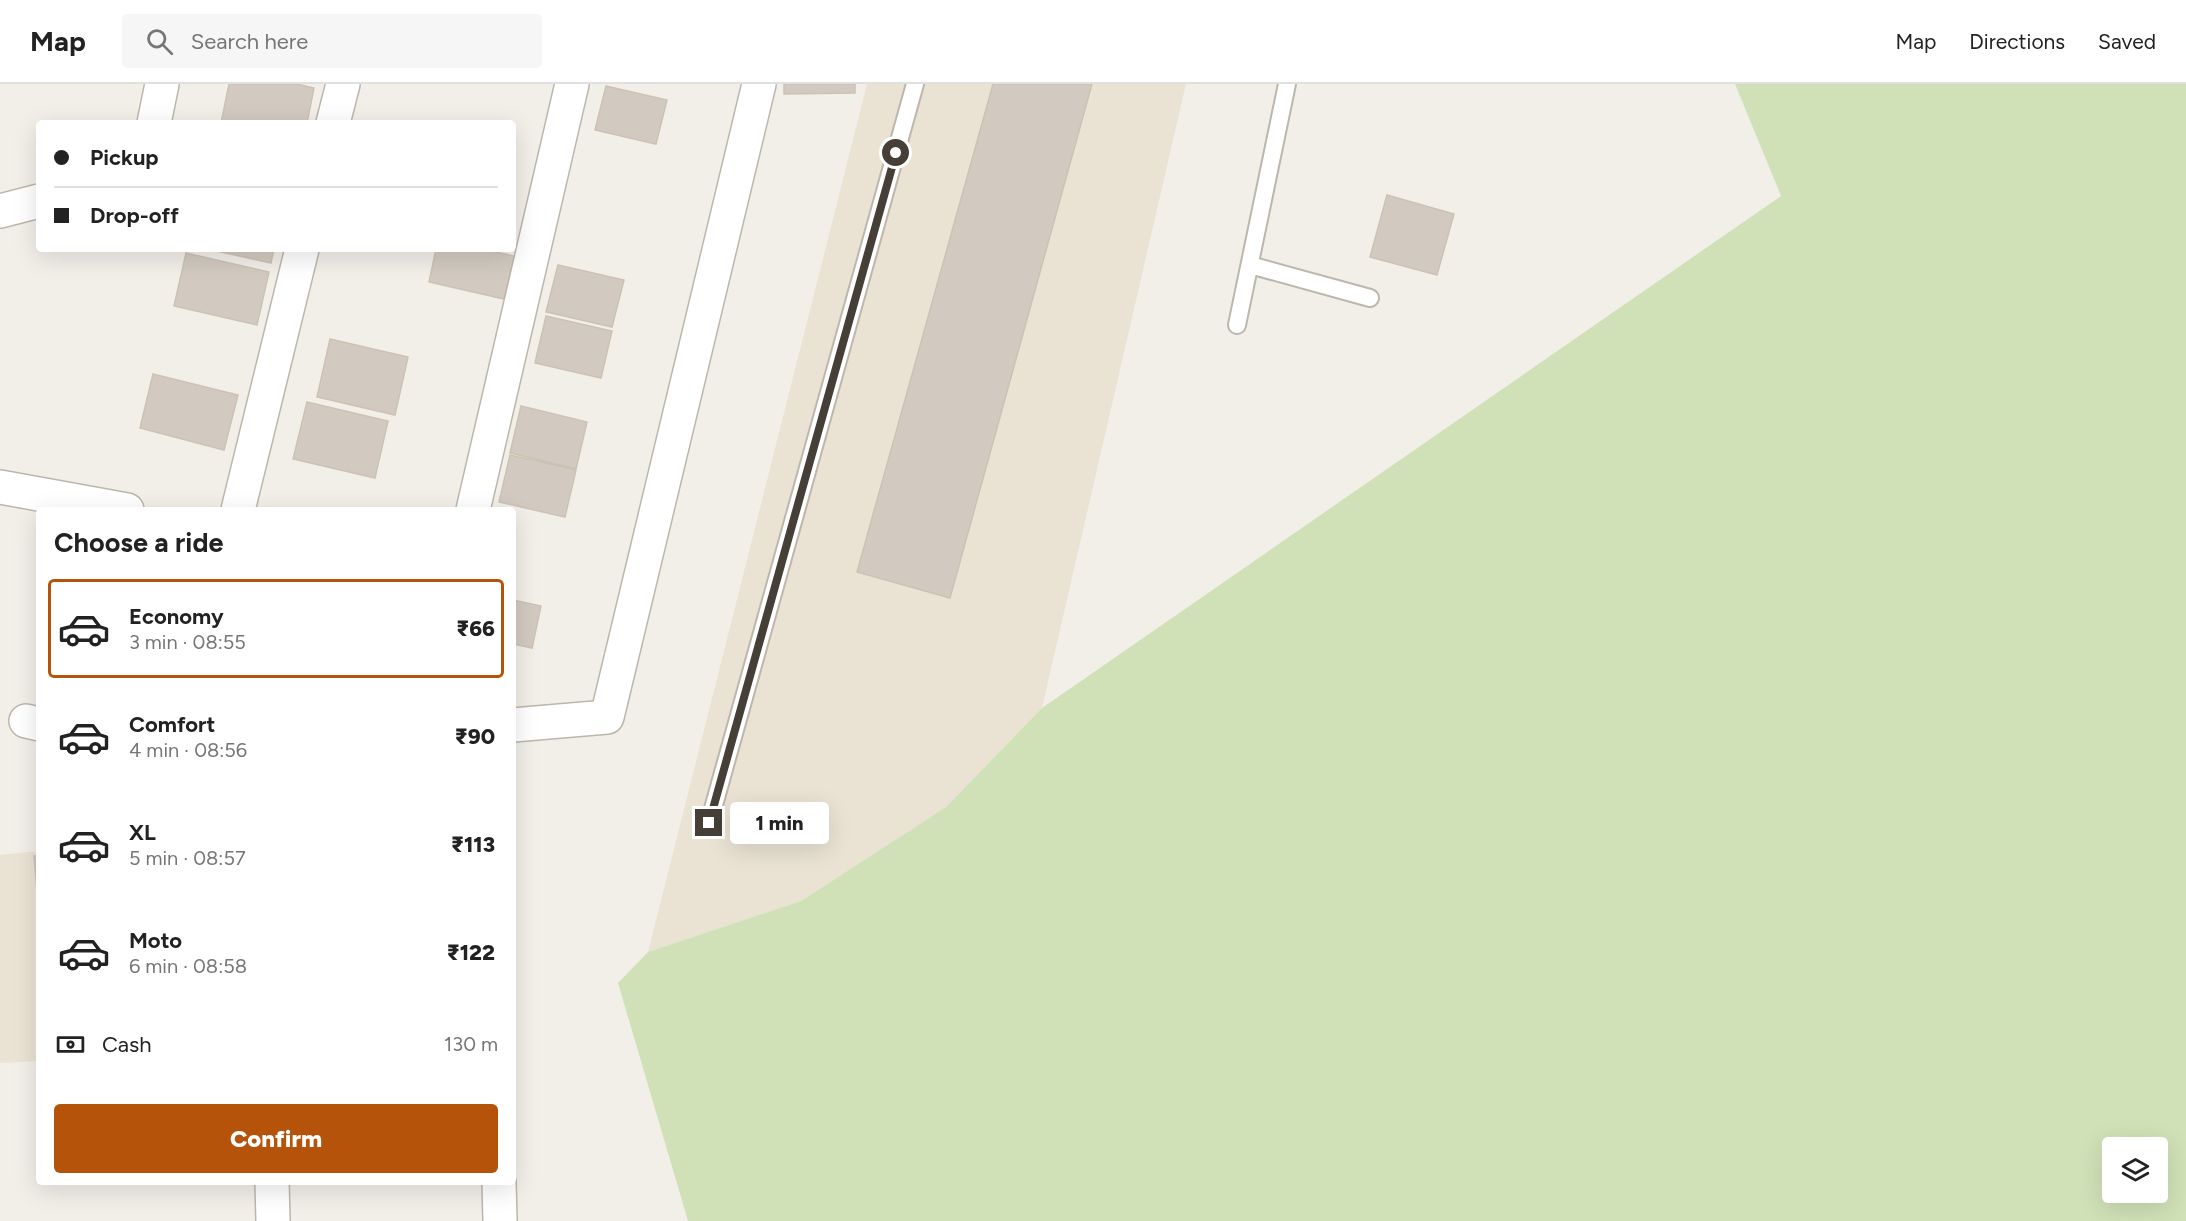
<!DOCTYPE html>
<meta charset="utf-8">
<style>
body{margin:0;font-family:Figtree,sans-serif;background:#f6f6f6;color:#222;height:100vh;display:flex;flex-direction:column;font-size:22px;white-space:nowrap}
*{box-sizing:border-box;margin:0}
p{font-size:20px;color:#767676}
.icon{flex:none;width:33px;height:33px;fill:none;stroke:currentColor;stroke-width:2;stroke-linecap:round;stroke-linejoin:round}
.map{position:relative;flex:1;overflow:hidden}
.drawer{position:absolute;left:36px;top:423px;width:480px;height:678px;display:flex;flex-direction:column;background:#fff;border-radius:6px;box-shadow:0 6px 24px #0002}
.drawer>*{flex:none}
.guide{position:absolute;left:36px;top:36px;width:480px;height:132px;border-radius:6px;box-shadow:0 6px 24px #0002;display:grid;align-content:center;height:132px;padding:0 18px;background:#fff}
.buttons{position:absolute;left:2102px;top:1053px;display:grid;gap:12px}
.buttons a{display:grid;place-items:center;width:66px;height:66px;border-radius:6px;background:#fff;box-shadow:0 6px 24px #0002;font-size:30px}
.end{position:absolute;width:27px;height:27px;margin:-14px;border:8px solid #453f38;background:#fff;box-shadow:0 0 0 3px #fff}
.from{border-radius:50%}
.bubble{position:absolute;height:42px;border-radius:6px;background:#fff;box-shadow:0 6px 24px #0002;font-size:20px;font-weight:800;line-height:42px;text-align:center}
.guide b{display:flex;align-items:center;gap:21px;height:57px;font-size:22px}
.guide b+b{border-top:2px solid #e0e0e0}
.guide i{width:15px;height:15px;background:#222}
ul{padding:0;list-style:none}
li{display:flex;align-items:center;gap:18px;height:99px;margin:0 12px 9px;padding:0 6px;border:3px solid transparent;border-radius:6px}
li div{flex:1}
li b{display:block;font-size:22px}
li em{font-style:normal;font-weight:800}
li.selected{border-color:#b45309}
li>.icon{width:54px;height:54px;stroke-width:1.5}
h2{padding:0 18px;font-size:27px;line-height:72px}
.pay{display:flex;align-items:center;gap:15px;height:66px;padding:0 18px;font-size:22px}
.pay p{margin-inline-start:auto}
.action{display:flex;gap:12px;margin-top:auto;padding:12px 18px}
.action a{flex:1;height:69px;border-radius:6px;background:#b45309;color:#fff;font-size:24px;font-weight:800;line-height:69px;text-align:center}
header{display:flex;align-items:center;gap:36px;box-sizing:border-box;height:84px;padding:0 30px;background:#fff;border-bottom:2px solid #e0e0e0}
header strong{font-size:28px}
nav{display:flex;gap:33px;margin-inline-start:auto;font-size:21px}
.search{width:420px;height:54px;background:#f6f6f6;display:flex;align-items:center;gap:15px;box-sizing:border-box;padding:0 21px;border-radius:6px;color:#767676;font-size:22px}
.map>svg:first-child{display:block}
.education{fill:#eae3d4}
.green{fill:#d0e1b7;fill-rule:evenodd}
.building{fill:#d2cac0;stroke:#ccc2b4;stroke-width:1.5}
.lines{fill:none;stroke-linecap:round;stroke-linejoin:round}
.lane-casing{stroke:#bdb6ac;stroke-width:20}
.street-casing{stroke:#bdb6ac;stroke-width:36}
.lane{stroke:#fff;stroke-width:16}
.street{stroke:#fff;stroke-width:33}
.route{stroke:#453f38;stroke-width:8}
</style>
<header>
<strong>Map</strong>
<div class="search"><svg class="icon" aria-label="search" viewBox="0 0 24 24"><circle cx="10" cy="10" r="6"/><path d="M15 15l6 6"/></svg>Search here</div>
<nav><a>Map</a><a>Directions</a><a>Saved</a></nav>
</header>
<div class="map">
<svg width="2186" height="1137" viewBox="0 0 2186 1137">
<rect width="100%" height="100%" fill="#f2efe9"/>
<path class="education" d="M867,0H1186L1042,624L946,723L801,817L648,868Z
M39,767V977L0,979V771Z"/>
<path class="green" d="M1735,0H2186V1137H688L618,899L648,868L801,817L946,723L1042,624L1781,112ZM2112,1064H2157V1108H2112Z"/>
<path class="building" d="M229,0H297L314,4L307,39H221Z
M784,0H855V9L784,10Z
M993,0H1092L950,514L857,488Z
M606,2L667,16L656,60L595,46Z
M1387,111L1454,130L1437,191L1370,173Z
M208,165H274L271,179Z
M436,165H482L514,172L504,215L429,198Z
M186,169L269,188L257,241L174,222Z
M558,181L624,196L612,243L546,228Z
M546,232L612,247L601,294L535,279Z
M330,255L408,273L395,331L317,313Z
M153,290L238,311L224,366L140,344Z
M307,318L388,337L375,394L293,375Z
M521,322L587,338L576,385L510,369Z
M510,371L576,386L565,433L499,418Z
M513,516L541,522L532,564L513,560Z
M34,772H39V827Z"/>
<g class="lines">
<g class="lane-casing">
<path id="lane" d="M1250,181L1370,214
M1237,241L1287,0
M709,739L915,0"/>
</g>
<g class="street-casing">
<path id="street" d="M154,39L162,0
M333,39L343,0
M0,127L39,117
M0,403L127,426
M238,426L302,165
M473,426L572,0
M26,637L39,640
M513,641L607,633L759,0
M272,1098L273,1137
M499,1098L500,1137"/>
</g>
<use href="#lane" class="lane"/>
<use href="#street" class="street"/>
</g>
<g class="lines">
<path class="route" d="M709,739L896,69"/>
</g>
</svg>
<div class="buttons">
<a><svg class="icon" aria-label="layers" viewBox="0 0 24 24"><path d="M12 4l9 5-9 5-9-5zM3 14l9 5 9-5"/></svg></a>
</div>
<i class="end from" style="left:896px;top:69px"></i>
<i class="end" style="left:709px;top:739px"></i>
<div class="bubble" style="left:730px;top:718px;width:99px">1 min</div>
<div class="guide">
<b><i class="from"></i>Pickup</b>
<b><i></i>Drop-off</b>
</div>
<section class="drawer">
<h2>Choose a ride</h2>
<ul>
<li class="selected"><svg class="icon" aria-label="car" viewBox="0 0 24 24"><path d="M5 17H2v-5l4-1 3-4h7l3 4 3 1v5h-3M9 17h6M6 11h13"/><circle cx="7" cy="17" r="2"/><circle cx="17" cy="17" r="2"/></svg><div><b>Economy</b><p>3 min · 08:55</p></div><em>₹66</em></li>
<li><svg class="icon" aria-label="car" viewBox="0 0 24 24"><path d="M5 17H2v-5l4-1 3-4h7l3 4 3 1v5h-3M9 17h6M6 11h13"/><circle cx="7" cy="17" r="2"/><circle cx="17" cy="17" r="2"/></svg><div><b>Comfort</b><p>4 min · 08:56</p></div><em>₹90</em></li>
<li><svg class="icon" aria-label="car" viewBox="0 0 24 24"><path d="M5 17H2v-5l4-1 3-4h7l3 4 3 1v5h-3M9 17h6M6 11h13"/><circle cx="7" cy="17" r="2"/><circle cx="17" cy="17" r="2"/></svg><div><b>XL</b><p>5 min · 08:57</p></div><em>₹113</em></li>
<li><svg class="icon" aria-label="car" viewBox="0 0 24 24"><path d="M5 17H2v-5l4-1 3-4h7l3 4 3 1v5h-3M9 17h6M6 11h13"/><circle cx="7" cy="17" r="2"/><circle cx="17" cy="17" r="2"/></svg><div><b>Moto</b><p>6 min · 08:58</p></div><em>₹122</em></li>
</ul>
<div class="pay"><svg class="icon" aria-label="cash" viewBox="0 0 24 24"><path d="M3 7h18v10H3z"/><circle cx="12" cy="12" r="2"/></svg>Cash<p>130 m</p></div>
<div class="action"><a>Confirm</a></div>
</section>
</div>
